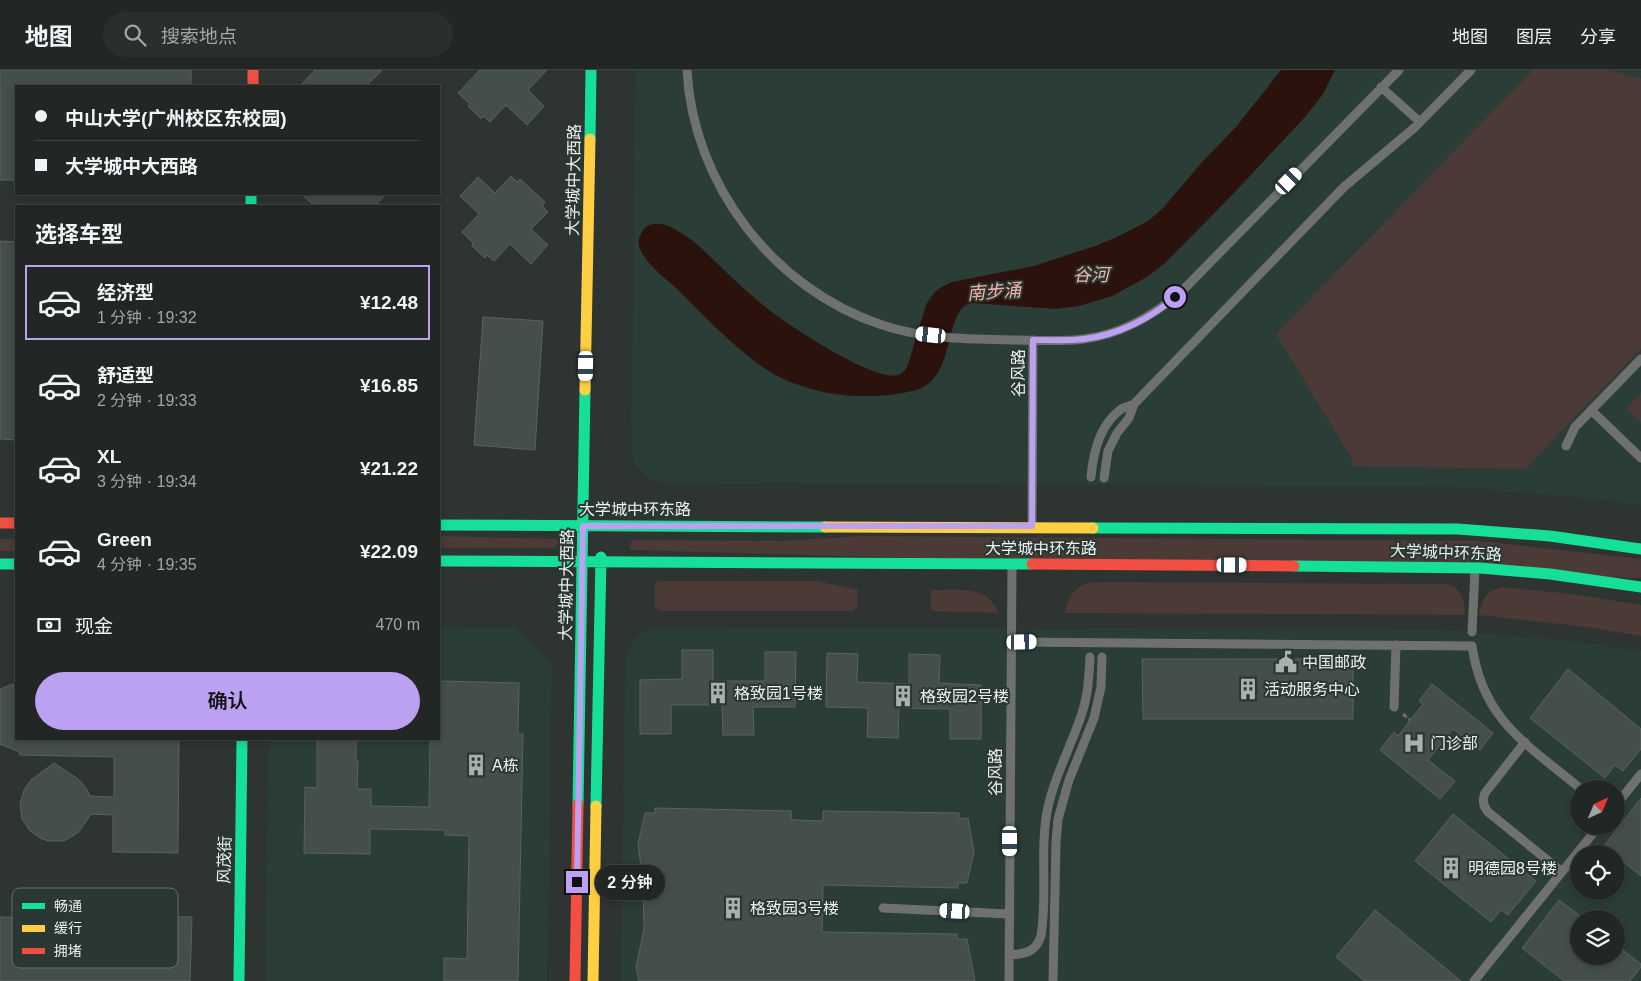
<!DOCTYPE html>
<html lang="zh">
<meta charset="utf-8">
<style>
body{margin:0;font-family:Helvetica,"Noto Sans SC",sans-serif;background:#2a2f2e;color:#f1f3f6;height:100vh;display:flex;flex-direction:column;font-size:19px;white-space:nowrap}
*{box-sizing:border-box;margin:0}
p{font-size:16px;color:#a2a5a7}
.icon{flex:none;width:28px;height:28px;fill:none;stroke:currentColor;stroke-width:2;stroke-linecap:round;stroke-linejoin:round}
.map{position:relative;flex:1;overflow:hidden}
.drawer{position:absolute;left:15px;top:135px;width:425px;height:535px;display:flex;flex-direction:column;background:#222726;border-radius:0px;box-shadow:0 2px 8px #0003,0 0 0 1px #3f4443}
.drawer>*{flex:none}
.hud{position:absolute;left:15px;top:15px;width:425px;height:110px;border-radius:0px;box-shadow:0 2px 8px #0003,0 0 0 1px #3f4443;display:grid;align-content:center;height:110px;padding:0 20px;background:#222726}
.needle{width:32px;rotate:44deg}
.fabs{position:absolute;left:1570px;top:710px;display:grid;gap:10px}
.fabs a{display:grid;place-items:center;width:55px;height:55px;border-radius:50%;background:#222726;box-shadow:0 2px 8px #0003,0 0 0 1px #3f4443;font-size:25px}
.end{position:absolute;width:22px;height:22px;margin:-11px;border:6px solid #bca0f2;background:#111;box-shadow:0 0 0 2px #111}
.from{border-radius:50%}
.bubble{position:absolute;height:35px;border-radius:18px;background:#222726;box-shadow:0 2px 8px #0003,0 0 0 1px #3f4443;font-size:16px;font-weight:600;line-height:35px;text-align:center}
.car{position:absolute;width:15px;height:30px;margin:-15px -8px;border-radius:6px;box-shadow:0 0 4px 1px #0007;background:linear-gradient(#fff 24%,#345 0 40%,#fff 0 76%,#345 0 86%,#fff 0)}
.hud b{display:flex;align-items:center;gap:18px;height:48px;font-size:19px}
.hud b+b{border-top:1px solid #3f4443}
.hud i{width:12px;height:12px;background:#f1f3f6}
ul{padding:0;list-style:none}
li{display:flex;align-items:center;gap:15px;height:75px;margin:0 10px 8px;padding:0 10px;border:2px solid transparent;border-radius:0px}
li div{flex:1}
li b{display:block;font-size:19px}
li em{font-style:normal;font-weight:600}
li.active{border-color:#bca0f2}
li>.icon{width:45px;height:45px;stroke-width:1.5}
h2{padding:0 20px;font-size:22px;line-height:60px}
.pay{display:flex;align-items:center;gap:12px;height:55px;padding:0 20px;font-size:19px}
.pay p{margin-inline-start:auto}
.primary-button{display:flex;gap:10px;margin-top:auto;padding:10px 20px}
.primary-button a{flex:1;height:58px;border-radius:30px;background:#bca0f2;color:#111;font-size:20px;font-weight:600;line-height:58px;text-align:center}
header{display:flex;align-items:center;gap:30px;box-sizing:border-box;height:70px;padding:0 25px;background:#222726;border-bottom:1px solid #3f4443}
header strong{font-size:24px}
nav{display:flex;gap:28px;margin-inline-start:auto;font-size:18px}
.search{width:350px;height:45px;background:#2a2f2e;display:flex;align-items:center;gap:12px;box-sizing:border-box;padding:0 18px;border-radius:28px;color:#a2a5a7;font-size:19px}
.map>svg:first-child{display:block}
.built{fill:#2b3d37;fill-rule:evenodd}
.green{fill:#4b3a35}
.water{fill:#2c120d}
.building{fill:#444e4b;stroke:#5c615f}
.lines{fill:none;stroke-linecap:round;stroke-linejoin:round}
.path{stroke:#6a6d6d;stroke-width:3;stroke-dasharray:5 2.5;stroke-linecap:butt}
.lane{stroke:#6f7170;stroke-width:9}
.fast{stroke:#16e098;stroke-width:11}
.slow{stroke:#ffcf43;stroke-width:11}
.jam{stroke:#f24e42;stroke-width:11}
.route{stroke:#bca0f2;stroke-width:6}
.labels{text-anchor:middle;stroke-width:4;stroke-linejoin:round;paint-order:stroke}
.street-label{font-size:16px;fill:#ebf2f0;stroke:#2b3733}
.poi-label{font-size:16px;fill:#ebf2f0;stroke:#2b3733;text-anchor:start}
.water-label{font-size:18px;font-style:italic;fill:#f4b3a3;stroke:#2b3733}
.key{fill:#2b3733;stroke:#656f6c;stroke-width:1}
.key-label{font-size:14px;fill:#ebf2f0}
</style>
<header>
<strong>地图</strong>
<div class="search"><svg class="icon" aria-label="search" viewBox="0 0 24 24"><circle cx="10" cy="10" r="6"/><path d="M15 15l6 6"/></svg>搜索地点</div>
<nav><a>地图</a><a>图层</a><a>分享</a></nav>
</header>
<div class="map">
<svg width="1641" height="911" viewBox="0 0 1641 911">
<rect width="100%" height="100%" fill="#2e3432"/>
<path class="built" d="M636,0H1641V436L1615,431L1459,417L665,413L650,409L637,397L633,390L631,376Z
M439,557L516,558L552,595L547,911H265L269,669H439Z
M662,557L1443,560L1558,569L1641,581V911H621L625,593L629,578L635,569L646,561ZM1579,719H1616V756H1579ZM1579,784H1616V821H1579ZM1579,849H1616V886H1579Z"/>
<path class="green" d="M1533,0H1607L1641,9V279L1525,399L1352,396V389L1276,264Z
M1641,323V353L1626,339Z
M439,466L557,469L558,473L556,478H439Z
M862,466L1480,471L1641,489V508L630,480V473L635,470L781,471Z
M0,469H16V481H0Z
M664,511H817L858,520L857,537L853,541H660L655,537V512Z
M1093,512L1447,514C1462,518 1465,532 1465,545L1065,543C1067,526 1076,515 1093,512Z
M1502,517L1572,524L1641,535V566L1587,557L1479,545C1481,530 1487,520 1502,517Z
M931,520C955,520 990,514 998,543L933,541L931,539Z"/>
<path class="water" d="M1281,0H1335L1323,24L1306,46L1233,124L1165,193L1147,207L1112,226L1079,236L1056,239L972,233C942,239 958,308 916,320C878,330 832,328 796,314C784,310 771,303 761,296C730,273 704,246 677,219C665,208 647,195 640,179C638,174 638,168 641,164C648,148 667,154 678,161C696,171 709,186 723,199C736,212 750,224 764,236C785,253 873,312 898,305C904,303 906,299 908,294L926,235C933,222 939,217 952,212L1034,196L1095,176L1117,167L1148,151L1162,139L1204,90L1236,57Z"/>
<path class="building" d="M0,0H191V16H16V110H0Z
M315,0H382L366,16H300Z
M480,0H547L528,20L544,36L527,55L506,35L490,52L483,46L481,49L468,36L470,34L458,23Z
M511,106L517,112L520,109L545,132L542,136L548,142L531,159L548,175L531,194L510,174L494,191L487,185L485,188L472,176L473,173L462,162L479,144L460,126L478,107L495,123Z
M301,124H386L375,136H315Z
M0,171L16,172V370L0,369Z
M483,247L543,251L535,380L474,375Z
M682,580H713V611H765V582H796L795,637H753L754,665H723L722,635H671V664H640V610L682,609Z
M827,583L858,584L857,612L909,614V584L940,585L939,613L981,615V669H950V639L899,638L898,668L867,667L868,638L826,637Z
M1142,589H1353V649H1143Z
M1568,599L1641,659V679L1623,701L1615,695L1605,708L1530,648Z
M439,611L519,613L518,664H523L518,911H444V888L467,889L469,766L445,765V760L370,759V784L304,783L305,717L317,718V669H356V691H358L357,719H371V736L429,737L430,669H439Z
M13,614L14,618L16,617V669H179L178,783L113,782V745L91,744L79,762L64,771H48L40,768L30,761L22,749L20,734L24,720L31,710L54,693L78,709L86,718L90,726L114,727V687L20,685L19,682L0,674V619Z
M1432,614L1493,663L1480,680L1453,659L1428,690L1455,711L1440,729L1380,680L1394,662L1398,666L1423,634L1419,631Z
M1641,728V806L1616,786V784H1614L1604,776Z
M655,738L791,741L792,750L823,751V741L959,743V749L968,748L974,782L967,813H958V818L823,815L822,862L957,864V869H967L975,911H639L636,897L644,859L643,812L638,774L645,743H655Z
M1453,744L1536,811L1508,845L1501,840L1491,852L1415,791Z
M1559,830L1579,845V886H1616V875L1641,894V897L1630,911H1564L1522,878Z
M1375,840L1461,911H1365L1336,887Z
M32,844L192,847L190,911H0V847L32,848Z"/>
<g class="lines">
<path class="path" d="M1403,644L1410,650"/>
<path class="lane" d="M687,0C693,114 773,219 882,255C924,269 968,269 1012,270C1036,270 1061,272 1084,269C1123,264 1155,245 1184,219L1399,0
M1381,17L1420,52
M1591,340L1641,388
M1566,376L1575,357L1641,289
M1091,407C1093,384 1100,355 1120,340C1123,337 1130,336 1134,334L1344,117L1414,58L1471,0
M1104,408L1108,381L1117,363L1129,348L1134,334
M1032,454L1033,270
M1472,562L1475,500
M1011,572L1472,576C1483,651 1527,674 1581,719
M1394,637L1396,575
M1525,672L1485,723C1482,730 1483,736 1488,742L1562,802
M1616,735L1641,704
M883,838L1009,844
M1009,885C1025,884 1036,882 1041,866C1048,823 1039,779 1048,737C1055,704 1072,675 1082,643C1088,625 1089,607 1090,587
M1009,911L1012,496
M1053,911L1056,772L1058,749L1069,710L1094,648L1101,617L1102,587
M1474,911L1599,756"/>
<path class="fast" d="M590,69L591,0
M251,124V136
M439,455L825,457
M1093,458L1458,459L1550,466L1641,479
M439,491L1032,494
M0,494H16
M1294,496L1480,498L1550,504L1641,517
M578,734L585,320
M596,736L601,487
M239,911L242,669"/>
<path class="slow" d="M585,320L590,69
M825,457L1093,458
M593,911L596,736"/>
<path class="jam" d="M253,0V16
M0,453H16
M1032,494L1294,496
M575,911L578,734"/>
</g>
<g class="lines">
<path class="route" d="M577,812L583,456H1032L1033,270C1050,270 1067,271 1084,269C1117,265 1150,249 1175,227"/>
</g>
<defs>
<g id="civic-bare" transform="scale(1.725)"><path d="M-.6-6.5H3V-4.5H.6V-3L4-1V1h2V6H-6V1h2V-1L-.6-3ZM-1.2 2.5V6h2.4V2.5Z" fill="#a9b0ae" stroke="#2b3733" stroke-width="2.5" paint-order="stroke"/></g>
<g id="building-bare" transform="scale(1.725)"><path d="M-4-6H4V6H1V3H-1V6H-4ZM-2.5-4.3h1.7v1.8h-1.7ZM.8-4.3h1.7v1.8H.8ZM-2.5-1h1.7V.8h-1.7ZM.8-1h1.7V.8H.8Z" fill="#a9b0ae" stroke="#2b3733" stroke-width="2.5" paint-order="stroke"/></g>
<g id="hospital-bare" transform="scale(1.725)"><path d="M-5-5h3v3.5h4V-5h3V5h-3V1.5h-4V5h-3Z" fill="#a9b0ae" stroke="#2b3733" stroke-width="2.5" paint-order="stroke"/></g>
</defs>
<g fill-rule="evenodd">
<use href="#civic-bare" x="1286" y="592"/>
<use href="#building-bare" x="1248" y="619"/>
<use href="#building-bare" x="718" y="623"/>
<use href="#building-bare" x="903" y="626"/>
<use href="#hospital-bare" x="1414" y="673"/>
<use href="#building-bare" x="476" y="695"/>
<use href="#building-bare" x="1451" y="798"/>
<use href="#building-bare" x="733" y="838"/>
</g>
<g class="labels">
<g class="street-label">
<text transform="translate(573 110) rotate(-89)" y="6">大学城中大西路</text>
<text transform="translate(1018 303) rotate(-90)" y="6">谷风路</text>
<text x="635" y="445">大学城中环东路</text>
<text x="1041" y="484">大学城中环东路</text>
<text transform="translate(1446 482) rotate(2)" y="6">大学城中环东路</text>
<text transform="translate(566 515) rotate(-89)" y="6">大学城中大西路</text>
<text transform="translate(995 702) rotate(-90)" y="6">谷风路</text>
<text transform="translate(224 790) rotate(-89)" y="6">风茂街</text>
</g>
<g class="poi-label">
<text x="1302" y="598">中国邮政</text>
<text x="1264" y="625">活动服务中心</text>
<text x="734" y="629">格致园1号楼</text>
<text x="920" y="632">格致园2号楼</text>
<text x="1430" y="679">门诊部</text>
<text x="492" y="701">A栋</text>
<text x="1468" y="804">明德园8号楼</text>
<text x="750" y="844">格致园3号楼</text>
</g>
<g class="water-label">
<text x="1091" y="211">谷河</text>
<text transform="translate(994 222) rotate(-4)" y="6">南步涌</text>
</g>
</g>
<rect x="12" y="818" width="166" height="80" rx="8" class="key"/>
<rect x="22" y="833" width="23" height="6" fill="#16e098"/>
<rect x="22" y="855" width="23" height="7" fill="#ffcf43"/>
<rect x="22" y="878" width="23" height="6" fill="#f24e42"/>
<g class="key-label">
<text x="54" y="841">畅通</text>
<text x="54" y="863">缓行</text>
<text x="54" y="886">拥堵</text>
</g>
</svg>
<div class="fabs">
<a><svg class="needle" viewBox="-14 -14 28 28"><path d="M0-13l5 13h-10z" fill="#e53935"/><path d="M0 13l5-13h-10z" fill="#a2a5a7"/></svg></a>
<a><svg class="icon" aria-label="locate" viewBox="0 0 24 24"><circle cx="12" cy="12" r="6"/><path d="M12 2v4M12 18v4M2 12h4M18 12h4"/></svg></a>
<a><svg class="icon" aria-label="layers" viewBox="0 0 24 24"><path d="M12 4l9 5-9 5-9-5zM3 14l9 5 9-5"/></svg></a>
</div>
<i class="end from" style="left:1175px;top:227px"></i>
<i class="end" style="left:577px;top:812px"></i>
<div class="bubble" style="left:595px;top:795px;width:70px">2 分钟</div>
<i class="car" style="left:1289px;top:111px;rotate:44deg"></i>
<i class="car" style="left:931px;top:265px;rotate:276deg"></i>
<i class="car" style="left:586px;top:296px;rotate:181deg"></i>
<i class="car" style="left:1232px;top:495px;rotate:90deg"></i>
<i class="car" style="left:1022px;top:572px;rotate:89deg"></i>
<i class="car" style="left:1010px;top:771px;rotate:180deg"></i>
<i class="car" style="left:955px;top:841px;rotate:273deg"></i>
<div class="hud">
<b><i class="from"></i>中山大学(广州校区东校园)</b>
<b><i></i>大学城中大西路</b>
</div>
<section class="drawer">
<h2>选择车型</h2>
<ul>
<li class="active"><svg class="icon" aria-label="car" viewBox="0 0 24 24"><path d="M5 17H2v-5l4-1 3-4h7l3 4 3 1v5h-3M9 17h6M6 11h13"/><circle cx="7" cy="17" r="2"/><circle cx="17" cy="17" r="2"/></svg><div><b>经济型</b><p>1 分钟 · 19:32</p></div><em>¥12.48</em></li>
<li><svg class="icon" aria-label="car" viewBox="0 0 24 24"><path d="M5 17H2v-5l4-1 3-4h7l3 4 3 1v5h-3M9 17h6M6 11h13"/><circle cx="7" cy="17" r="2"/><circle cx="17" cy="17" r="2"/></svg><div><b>舒适型</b><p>2 分钟 · 19:33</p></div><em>¥16.85</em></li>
<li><svg class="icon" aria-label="car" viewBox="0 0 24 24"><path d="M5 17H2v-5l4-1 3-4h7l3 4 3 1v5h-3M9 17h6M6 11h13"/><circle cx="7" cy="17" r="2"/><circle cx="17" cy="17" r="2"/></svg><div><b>XL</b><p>3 分钟 · 19:34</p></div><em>¥21.22</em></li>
<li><svg class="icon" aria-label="car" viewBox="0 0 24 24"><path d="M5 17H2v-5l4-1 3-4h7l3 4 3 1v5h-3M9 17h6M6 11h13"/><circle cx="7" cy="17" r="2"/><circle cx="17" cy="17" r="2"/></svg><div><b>Green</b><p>4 分钟 · 19:35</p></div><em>¥22.09</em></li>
</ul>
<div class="pay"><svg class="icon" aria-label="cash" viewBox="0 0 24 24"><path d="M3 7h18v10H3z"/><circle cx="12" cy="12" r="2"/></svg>现金<p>470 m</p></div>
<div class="primary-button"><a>确认</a></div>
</section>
</div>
